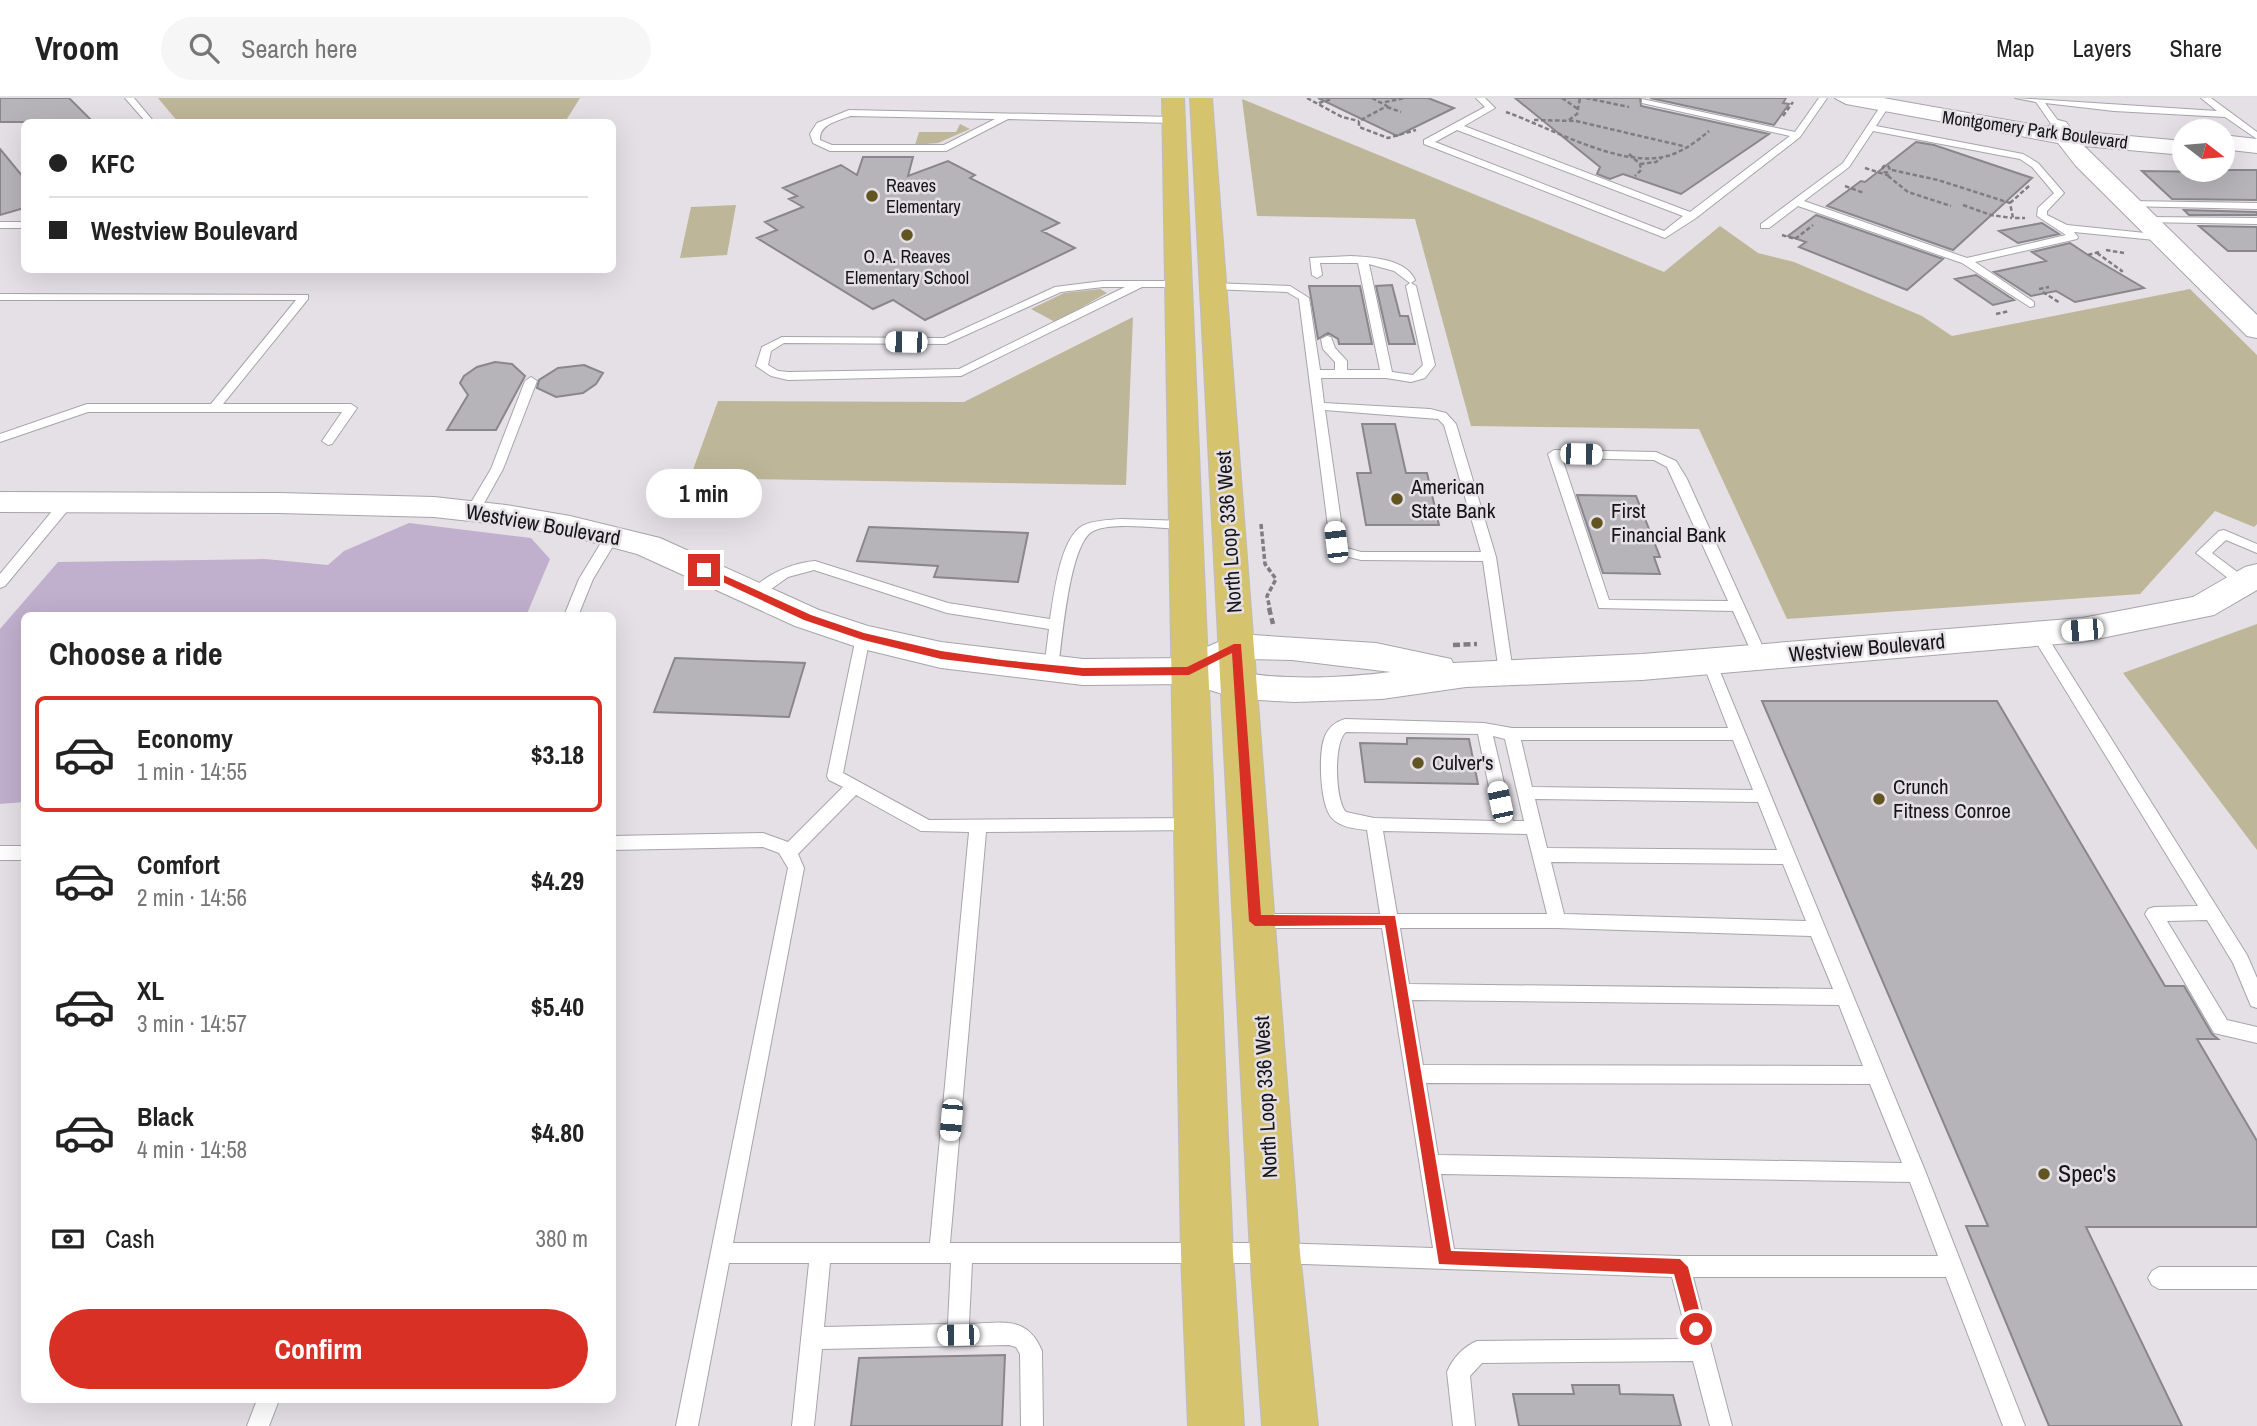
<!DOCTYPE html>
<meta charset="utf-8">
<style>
body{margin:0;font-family:"Archivo Narrow",sans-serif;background:#f6f6f6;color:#222;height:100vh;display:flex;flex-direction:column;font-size:26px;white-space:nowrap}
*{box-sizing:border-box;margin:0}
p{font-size:23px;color:#767676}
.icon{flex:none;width:38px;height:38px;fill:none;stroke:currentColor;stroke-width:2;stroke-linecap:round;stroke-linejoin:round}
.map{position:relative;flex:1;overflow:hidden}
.details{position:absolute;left:21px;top:514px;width:595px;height:791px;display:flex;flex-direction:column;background:#fff;border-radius:10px;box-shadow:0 7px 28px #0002}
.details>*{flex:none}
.top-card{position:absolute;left:21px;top:21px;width:595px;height:154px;border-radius:10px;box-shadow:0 7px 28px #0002;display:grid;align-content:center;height:154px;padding:0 28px;background:#fff}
.needle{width:46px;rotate:106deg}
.tools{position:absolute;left:2172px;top:21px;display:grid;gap:14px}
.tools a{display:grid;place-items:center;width:63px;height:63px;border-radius:50%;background:#fff;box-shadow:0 7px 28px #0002;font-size:35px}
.end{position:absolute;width:32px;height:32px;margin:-16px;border:9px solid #d93025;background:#fff;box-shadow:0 0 0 4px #fff}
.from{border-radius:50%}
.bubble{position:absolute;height:49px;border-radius:24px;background:#fff;box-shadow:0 7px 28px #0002;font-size:23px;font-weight:700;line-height:49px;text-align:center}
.car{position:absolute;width:21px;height:42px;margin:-21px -10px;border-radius:9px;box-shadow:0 0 5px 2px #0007;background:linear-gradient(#fff 24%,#345 0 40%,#fff 0 76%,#345 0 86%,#fff 0)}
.top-card b{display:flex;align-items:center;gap:24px;height:66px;font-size:26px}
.top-card b+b{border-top:2px solid #e0e0e0}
.top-card i{width:18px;height:18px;background:#222}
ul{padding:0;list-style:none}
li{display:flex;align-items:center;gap:21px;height:116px;margin:0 14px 10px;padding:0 14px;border:4px solid transparent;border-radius:10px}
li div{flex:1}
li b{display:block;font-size:26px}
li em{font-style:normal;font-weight:700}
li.current{border-color:#d93025}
li>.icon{width:63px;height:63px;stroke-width:1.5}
h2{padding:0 28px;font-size:32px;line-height:84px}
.pay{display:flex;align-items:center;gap:18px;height:77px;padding:0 28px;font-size:26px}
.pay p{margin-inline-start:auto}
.action{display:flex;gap:14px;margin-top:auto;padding:14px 28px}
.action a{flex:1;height:80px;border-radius:42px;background:#d93025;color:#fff;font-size:28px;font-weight:700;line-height:80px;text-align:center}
header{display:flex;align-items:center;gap:42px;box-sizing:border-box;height:98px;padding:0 35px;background:#fff;border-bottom:2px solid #e0e0e0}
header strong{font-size:33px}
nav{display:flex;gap:38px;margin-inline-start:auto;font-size:24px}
.search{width:490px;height:63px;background:#f6f6f6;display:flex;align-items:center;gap:18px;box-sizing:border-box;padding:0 24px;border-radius:38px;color:#767676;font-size:26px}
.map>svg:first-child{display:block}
.green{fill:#beb698}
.water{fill:#c0afcd}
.building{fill:#b7b4b9;stroke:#89868c;stroke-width:2}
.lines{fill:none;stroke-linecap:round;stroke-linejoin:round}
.lane-casing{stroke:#a7a4aa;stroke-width:2}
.secondary-casing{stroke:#a7a4aa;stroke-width:2}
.primary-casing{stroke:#bdbdbe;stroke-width:2}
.path-far2{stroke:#807d81;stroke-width:2.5;stroke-dasharray:4.5 2.5;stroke-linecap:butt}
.path-far1{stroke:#807d81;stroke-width:3.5;stroke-dasharray:5 2.5;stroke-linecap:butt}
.path{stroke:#807d81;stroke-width:4.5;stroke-dasharray:7 3.5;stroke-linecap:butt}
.lane{fill:#fff;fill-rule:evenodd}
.secondary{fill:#fff;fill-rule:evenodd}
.primary{fill:#d6c36d;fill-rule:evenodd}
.route{fill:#d93025}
.poi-dot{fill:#635522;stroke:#e4e0e6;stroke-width:2.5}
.labels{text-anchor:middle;stroke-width:5;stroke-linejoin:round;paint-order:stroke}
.far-street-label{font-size:18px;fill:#151416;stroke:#e4e0e6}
.far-poi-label{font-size:18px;fill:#151416;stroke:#e4e0e6;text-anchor:start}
.poi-label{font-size:21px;fill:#151416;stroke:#e4e0e6;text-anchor:start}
.street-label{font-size:21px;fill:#151416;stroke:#e4e0e6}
.near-poi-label{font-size:24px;fill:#151416;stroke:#e4e0e6;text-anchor:start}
</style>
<header>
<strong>Vroom</strong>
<div class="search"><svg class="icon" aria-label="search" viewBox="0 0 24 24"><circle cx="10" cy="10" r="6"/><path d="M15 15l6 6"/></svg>Search here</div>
<nav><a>Map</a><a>Layers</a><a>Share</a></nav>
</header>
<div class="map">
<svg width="2257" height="1328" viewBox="0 0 2257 1328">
<rect width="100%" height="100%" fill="#e4e0e6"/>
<path class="green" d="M158,0H580L565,24H178Z
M1242,1L1664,174L1720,128L1758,155L1794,164L1922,218L1952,238L2190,191L2257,257V426L2254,429L2215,413L2140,496L1787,521L1699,331L1471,328L1415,121L1257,118Z
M960,26L970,31L938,45L915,47L919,34H956Z
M736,107L727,157L680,160L691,109Z
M1100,191L1107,195L1055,224L1031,211L1064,195Z
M1133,219L1126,387L690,380L718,303L964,304Z
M2257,526V752L2123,575Z"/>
<path class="water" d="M409,425L531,440L550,461L526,518H24V704L0,706V531L58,464L265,461L328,467L344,453Z"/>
<path class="building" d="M0,0H69L93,24H0Z
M1318,0H1428L1454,10L1397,38Z
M1515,0H1640L1641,8L1769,36L1681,96L1623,76L1610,81L1597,76L1600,69Z
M1650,0H1786L1783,5L1789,6L1774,27Z
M1916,44L1934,47L2032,80L1953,152L1827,108L1861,83L1865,84Z
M0,51L24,80V110L0,117Z
M863,59H913L908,78L948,63L975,77L970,80L1059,125L1042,133L1075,150L925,222L893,202L873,211L757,140L777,132L765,124L803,109L789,101L797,98L783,90L841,67L857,77Z
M2211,72H2257V102L2172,101L2142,73L2214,74Z
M2184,112L2257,114V117H2189Z
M1816,117L1943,161L1907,192L1799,149L1806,144L1788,138Z
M2042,125L2059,136L2018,145L1999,133Z
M2199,128L2257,129V153H2228Z
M2070,145L2088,157L2144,190L2075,204L2056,193L2031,198L1994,174L2046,163L2032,154Z
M1976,177L2014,202L1993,207L1955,181Z
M1392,187L1400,218H1408L1415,246H1389L1376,188Z
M1309,188H1360L1372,246H1339L1338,241L1328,235L1318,241Z
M495,264L512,266L525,278L496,332H447L468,297L460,285L464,278L477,269Z
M584,267L603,275L596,286L583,295L556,299L537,290L539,282L558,270Z
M1362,326H1395L1406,375H1427L1439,427H1366L1357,375H1371Z
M1577,397L1636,398L1660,459H1654L1660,476L1603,475Z
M869,429L1028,435L1018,484L934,479L938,468L857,463Z
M675,560L805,565L789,619L654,614Z
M1762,603H1997L2165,888H2184L2212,936L2218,941H2197L2257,1043V1129H2086L2182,1328H2049L1966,1128H1988Z
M1407,640L1469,641L1478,686L1365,684L1360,645L1407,646Z
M1005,1257L1002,1328H851L859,1260Z
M1572,1287H1619L1620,1296L1673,1297L1681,1328H1519L1513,1296H1574Z"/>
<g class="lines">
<g class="lane-casing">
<path id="lane" d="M125,0H134L154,24H146Z
M1476,0H1485L1495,10L1464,28L1690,114L1790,38L1642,5V1L1795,34L1819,0H1827L1800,39L1696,120L1665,140L1424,46V42L1485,9ZM1457,32L1683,118L1664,133L1435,44Z
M2015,0L2217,13L2201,0H2211L2257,34V41L2225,19L2114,13L2045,5L2062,28L2057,31L2054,30L2036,4Z
M1885,5L1889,8L1876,28L2023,56L2038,65L2064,95L2047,113V117L2067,127L2165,137L2170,140L2165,143L2074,134L2078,139L2077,141L1975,164L2034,204V208L2030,209L1962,165L1798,108L1769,130H1761V126L1843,65L1882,6ZM1873,33L2020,61L2032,69L2054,95L2038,110L2037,118L2066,137L1967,160L1804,103L1849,69Z
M849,12L1174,19L1179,22L1174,25L1008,21L946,53H830L813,45L810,36L817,25ZM850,18L995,21L944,47H832L820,42C819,26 838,23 850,18Z
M2129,103L2257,105V111L2125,108V104Z
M2146,119L2257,120V126L2142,124L2141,122Z
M0,124H24V130H0Z
M1351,158C1371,159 1406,161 1415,182L1411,185L1416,188L1435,267L1425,280L1411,284L1386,280H1321L1324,305L1430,311L1446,315L1456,326L1496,459L1513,574L1511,578L1506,579L1499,574L1483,463L1361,462L1337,456L1330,444L1299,201L1287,194L1212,191L1207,188L1212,185L1290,188L1309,200L1320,272H1335V264L1323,251L1321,241L1327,238L1331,239L1335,250L1347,263V272H1380L1358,165H1320L1322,177L1317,180L1312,177L1310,160ZM1369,166L1394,173L1410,185L1406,188L1423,267L1413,277L1392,274ZM1325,312L1438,321L1444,327L1481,454H1361L1347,450L1344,444Z
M1103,183H1178L1183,186L1178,189H1142L961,278L788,282L771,278L756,268L762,249L782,239L944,240L1055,189ZM1103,189H1125L959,271L788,274L778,273L768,267L771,253L784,245L946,246L1061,194Z
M0,196L308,197V201L223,306H351L357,310L332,346L328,347L322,343L342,314H88L0,344V336L87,306H211L296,202H0Z
M531,279L537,283L503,371L478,416H468L466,413L491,371L525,283Z
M1554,352L1656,354L1676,363L1687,381L1767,558L1765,562H1755L1733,513L1599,510L1548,356ZM1562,360L1654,362L1667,369L1728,503L1609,502Z
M68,399L75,403L73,406L5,488L0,490V476L63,400Z
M1121,421L1185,423L1192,427L1185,431C1161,431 1115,423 1093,433C1069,445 1062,544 1058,571L1051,576L1044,571L1049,531L947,515L814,472L788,479L760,499L755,501L748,496C764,477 791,465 815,463L948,505L1050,521C1054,497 1060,441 1082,428C1093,422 1109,422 1121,421Z
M2224,432L2257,446V455L2226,442L2212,455L2248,482L2250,485L2248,488H2238L2196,455L2219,433Z
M612,434L619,438L593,481L578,518H564L579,481L607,435Z
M2038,531L2043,532L2247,857L2257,880V910L2251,908L2233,865L2207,822L2167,823L2227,922L2257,929V945L2214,935L2148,821L2145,816L2148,811L2154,809L2198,808L2031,536Z
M863,534L870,539L843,675L929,722L1195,720L1201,721L1203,726L1201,731L1195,732L986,734L950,1145H1275L1433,1150L1382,830H1255L1249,828L1246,823L1249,818L1255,816H1380L1367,732C1355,731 1339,729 1331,719C1320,705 1318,654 1325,638C1329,629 1335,624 1345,621L1484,625L1512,630H1728L1702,563L1709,558L1714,559L1926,1075L2025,1328H2003L1946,1179H1693L1732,1328H1710L1693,1263L1482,1265L1470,1278L1475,1328H1453L1447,1274C1452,1261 1464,1248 1477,1243L1688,1241L1672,1179L1275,1165H972L969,1226C1002,1225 1027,1217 1042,1253L1043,1328H1021L1020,1256L1016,1249L1009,1247L822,1251L814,1328H792L809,1165H729L698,1328H676L788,770L779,755L763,749L612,752V738L763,735L788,744L843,689L829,682L827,678L856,539ZM1346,634L1478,636L1496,723L1374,720L1346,714C1335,703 1333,644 1346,634ZM1493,638L1505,641L1524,723H1513ZM1521,642H1733L1753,692L1532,689ZM856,697L921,733L969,734L930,1145H733L804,770L798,756ZM1535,701L1758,704L1777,752L1547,750ZM1383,733L1527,736L1547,816H1397ZM1551,764L1783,766L1806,823L1564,816ZM1400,830H1557L1811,838L1833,891L1409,886ZM1412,902L1839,907L1863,968L1423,967ZM1426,985L1870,986L1902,1065L1438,1057ZM1441,1076L1910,1084L1938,1158H1680L1454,1151ZM830,1165H951L948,1226L824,1229Z
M0,748H24V762H0Z
M2159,1169H2257V1191H2159L2152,1187L2148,1180L2152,1173Z
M257,1302H279L269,1328H247Z"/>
</g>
<g class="secondary-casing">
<path id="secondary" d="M1835,0H1883L2047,29L2058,22L2066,24L2073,33L2184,43V57L2084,48L2257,217V240L2247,238L2076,68L2058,45L1846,6Z
M2222,37L2257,41V55L2222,51Z
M0,394L279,395L434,399L506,407L570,418L660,440L819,512L868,528L941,544L1083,561L1190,560L1193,555L1237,536L1376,545L1451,561L1453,565L1642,556L2082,520L2193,499L2245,469L2257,466V492L2214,517L2082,544L1642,582L1466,589L1382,601L1295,604L1240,601L1189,586L1083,587L941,570L863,551L795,528L637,456L570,438L506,427L434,419L279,415L0,414ZM1242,561L1292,562L1391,574C1343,580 1270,584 1224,570Z"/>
</g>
<g class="primary-casing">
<path id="primary" d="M1162,0H1184L1233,1156L1244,1328H1188L1181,1156Z
M1190,0H1212L1300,1155L1318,1328H1262L1250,1155Z"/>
</g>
<path class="path-far2" d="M1307,0L1342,19L1359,23
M1372,0L1387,8L1359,23V29L1388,40L1416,32
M1562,0L1578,11
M1586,0L1629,9
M1385,4L1405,0
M1319,5L1332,1
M1387,9L1401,14
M1506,14C1549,29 1621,71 1667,58C1683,54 1697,43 1709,33
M1783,18L1793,4
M1534,22L1576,23L1683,48
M1569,22L1577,16L1580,0
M1629,56L1640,66L1641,72L1635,78
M1640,66L1656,64L1661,60
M1882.5 71a3.5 3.5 0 1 1 7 0a3.5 3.5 0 1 1-7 0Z
M1865,70L1890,78
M1892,72L1938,82L2010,105L2013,120H2025
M1888,78L1908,94L1951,108
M1845,88L1864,95
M2010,105L2029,88
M1963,107L1991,117L2012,120
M1782,137L1795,141L1813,127
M2106,152L2124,155
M2097,155L2122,173H2118
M2088,157L2099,154
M2039,191L2049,189
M2043,194L2060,205
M1996,216L2009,213"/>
<path class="path-far1" d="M1261,426L1265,466L1276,481L1267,498L1270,511"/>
<path class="path" d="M1269,510L1273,526
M1453,547L1477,546"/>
<use href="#lane" class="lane"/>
<use href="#secondary" class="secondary"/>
<use href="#primary" class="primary"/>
</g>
<path class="route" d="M701,470H708L811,517L864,535L941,553L1002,562L1083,570L1187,569L1234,546H1241L1261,817L1395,818L1451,1153L1680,1161L1688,1169L1704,1231L1702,1237H1691L1674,1176L1439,1166L1385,827L1255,828L1249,823L1232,555L1189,577L1083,578L941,561L863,542L804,522L701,474Z"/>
<g class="poi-dot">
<circle cx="872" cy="98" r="7"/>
<circle cx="907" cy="137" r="7"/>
<circle cx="1397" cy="401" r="7"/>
<circle cx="1597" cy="425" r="7"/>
<circle cx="1418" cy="665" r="7"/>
<circle cx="1879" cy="701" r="7"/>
<circle cx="2044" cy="1076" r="7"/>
</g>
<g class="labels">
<g class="far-street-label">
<text transform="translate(2035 32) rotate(8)" y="6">Montgomery Park Boulevard</text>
</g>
<g class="far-poi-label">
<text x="886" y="94">Reaves<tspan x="886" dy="21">Elementary</tspan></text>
<text x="907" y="165" text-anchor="middle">O. A. Reaves<tspan x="907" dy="21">Elementary School</tspan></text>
</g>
<g class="poi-label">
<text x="1411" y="396">American<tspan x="1411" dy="24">State Bank</tspan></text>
<text x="1611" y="420">First<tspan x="1611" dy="24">Financial Bank</tspan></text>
<text x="1432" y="672">Culver's</text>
<text x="1893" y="696">Crunch<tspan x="1893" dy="24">Fitness Conroe</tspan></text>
</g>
<g class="street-label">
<text transform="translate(543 427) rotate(10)" y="7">Westview Boulevard</text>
<text transform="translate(1229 434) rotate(-94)" y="7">North Loop 336 West</text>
<text transform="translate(1867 550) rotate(-5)" y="7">Westview Boulevard</text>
<text transform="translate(1266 999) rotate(-93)" y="7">North Loop 336 West</text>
</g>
<g class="near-poi-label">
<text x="2058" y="1084">Spec's</text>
</g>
</g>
</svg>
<div class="tools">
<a><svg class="needle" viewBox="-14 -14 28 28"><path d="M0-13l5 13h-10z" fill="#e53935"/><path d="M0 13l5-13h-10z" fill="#767676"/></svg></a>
</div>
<i class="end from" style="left:1696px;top:1231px"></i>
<i class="end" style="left:704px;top:472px"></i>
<div class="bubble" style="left:646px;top:371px;width:116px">1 min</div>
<i class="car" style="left:906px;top:244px;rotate:271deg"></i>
<i class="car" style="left:1581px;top:356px;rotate:91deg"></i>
<i class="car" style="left:1336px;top:444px;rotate:353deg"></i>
<i class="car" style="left:2082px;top:532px;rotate:265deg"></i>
<i class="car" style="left:1500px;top:704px;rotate:348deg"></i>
<i class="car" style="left:951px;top:1022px;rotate:185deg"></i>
<i class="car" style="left:958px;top:1237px;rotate:269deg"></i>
<div class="top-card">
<b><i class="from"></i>KFC</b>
<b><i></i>Westview Boulevard</b>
</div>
<section class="details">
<h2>Choose a ride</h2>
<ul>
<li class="current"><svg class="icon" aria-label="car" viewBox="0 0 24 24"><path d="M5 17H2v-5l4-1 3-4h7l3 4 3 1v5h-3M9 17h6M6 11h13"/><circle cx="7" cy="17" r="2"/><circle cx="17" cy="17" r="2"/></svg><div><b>Economy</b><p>1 min · 14:55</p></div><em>$3.18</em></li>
<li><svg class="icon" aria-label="car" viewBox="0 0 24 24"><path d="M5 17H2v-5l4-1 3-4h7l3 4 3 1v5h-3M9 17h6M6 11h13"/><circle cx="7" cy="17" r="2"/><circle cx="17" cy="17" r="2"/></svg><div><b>Comfort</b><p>2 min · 14:56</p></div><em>$4.29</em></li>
<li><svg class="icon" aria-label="car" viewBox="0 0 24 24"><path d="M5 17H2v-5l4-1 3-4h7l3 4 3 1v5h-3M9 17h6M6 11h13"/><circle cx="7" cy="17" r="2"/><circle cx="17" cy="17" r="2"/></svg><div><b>XL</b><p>3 min · 14:57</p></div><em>$5.40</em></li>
<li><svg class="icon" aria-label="car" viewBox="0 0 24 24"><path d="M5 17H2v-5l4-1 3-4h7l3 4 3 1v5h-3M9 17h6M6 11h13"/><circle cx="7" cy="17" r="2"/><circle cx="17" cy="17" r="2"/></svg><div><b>Black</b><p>4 min · 14:58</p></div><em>$4.80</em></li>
</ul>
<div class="pay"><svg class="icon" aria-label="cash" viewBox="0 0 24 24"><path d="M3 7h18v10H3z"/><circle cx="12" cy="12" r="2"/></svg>Cash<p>380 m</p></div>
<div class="action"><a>Confirm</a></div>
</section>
</div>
